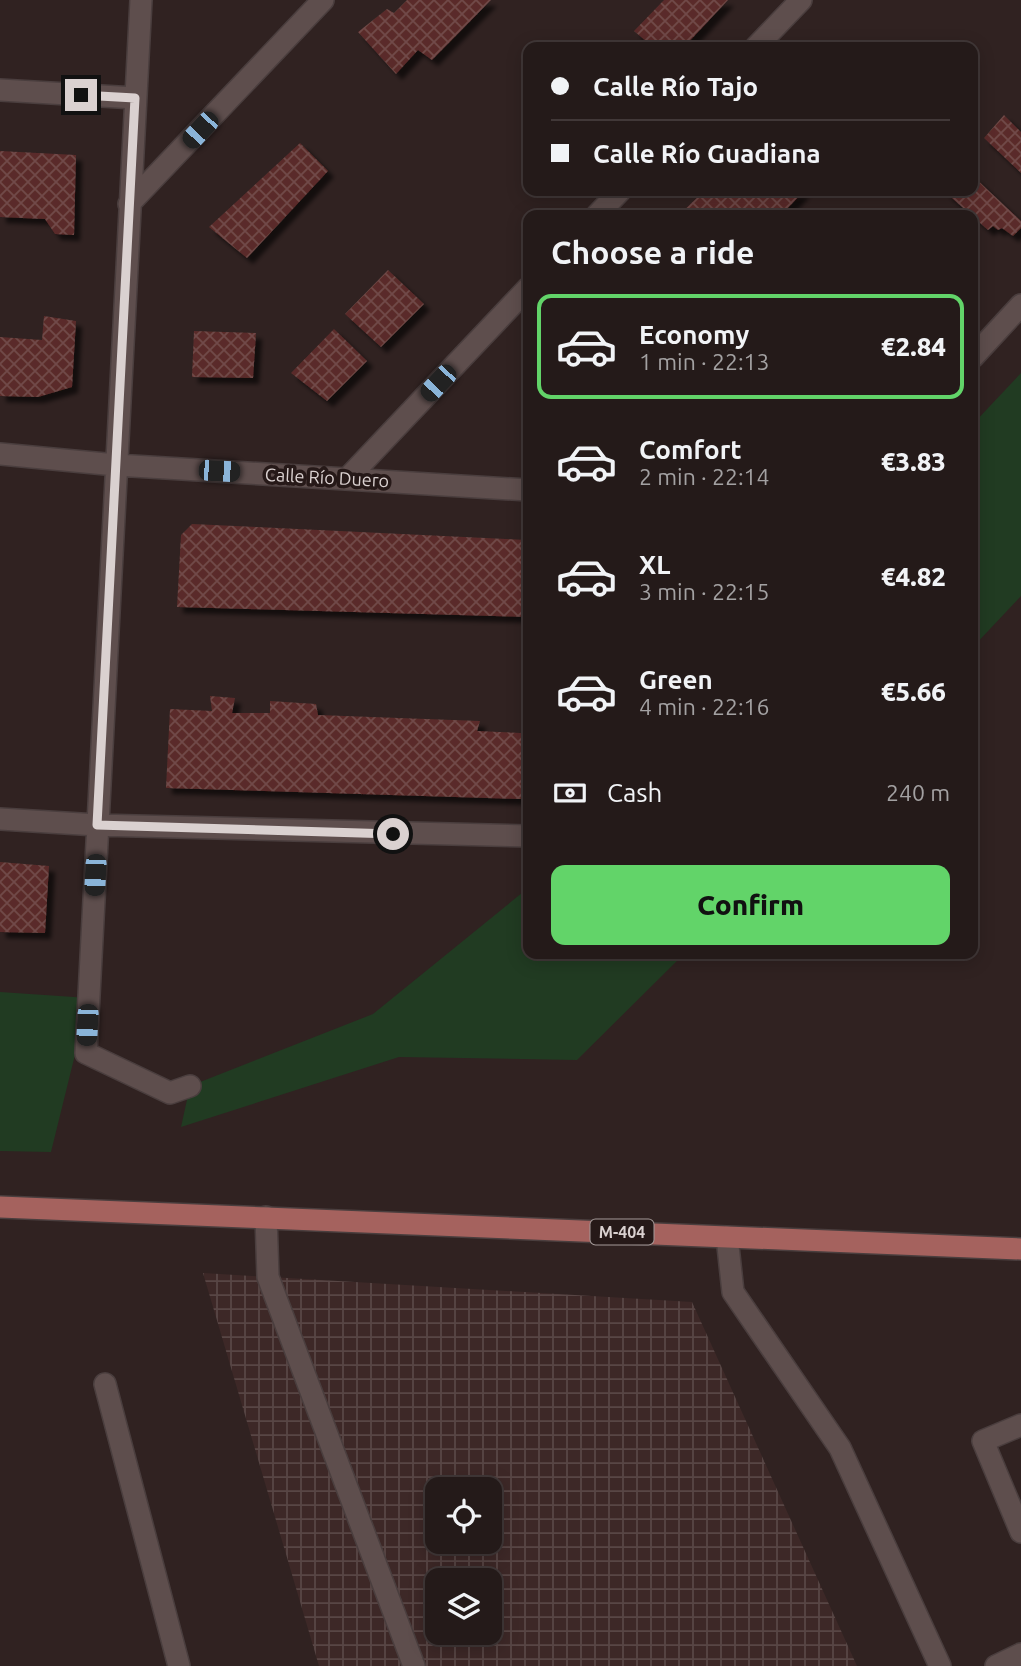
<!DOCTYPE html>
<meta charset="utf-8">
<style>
body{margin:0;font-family:Ubuntu,sans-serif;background:#2c2322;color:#f1f3f6;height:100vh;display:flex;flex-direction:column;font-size:26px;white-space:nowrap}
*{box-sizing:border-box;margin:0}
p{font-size:23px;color:#a3a1a2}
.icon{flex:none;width:38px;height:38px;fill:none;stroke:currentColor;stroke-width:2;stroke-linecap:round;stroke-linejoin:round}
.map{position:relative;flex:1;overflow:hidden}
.panel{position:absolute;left:523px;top:210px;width:455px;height:749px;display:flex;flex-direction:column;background:#241a19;border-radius:14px;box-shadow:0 4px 18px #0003,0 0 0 2px #413838}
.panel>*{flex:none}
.guide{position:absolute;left:523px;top:42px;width:455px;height:154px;border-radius:14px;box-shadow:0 4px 18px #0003,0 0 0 2px #413838;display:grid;align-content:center;height:154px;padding:0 28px;background:#241a19}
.fabs{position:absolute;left:425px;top:1477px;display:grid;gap:14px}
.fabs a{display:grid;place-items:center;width:77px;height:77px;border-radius:14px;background:#241a19;box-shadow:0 4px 18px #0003,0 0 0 2px #413838;font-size:35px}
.end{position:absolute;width:32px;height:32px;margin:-16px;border:9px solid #dad1d0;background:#111;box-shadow:0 0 0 4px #111}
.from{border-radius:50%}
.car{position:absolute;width:21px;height:42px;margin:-21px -10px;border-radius:9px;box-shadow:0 0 5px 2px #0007;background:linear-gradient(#222 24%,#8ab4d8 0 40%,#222 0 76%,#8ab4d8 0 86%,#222 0)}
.guide b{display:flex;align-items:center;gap:24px;height:66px;font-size:26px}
.guide b+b{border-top:2px solid #413838}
.guide i{width:18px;height:18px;background:#f1f3f6}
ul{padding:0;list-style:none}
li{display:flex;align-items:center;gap:21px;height:105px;margin:0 14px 10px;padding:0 14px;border:4px solid transparent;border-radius:14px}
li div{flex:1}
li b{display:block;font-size:26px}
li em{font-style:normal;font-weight:800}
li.active{border-color:#62d469}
li>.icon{width:63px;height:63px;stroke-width:1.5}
h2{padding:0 28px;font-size:32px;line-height:84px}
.pay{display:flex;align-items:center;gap:18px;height:77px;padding:0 28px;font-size:26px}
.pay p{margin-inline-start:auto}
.cta{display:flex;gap:14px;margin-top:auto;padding:14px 28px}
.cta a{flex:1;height:80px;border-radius:14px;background:#62d469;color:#111;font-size:28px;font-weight:800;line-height:80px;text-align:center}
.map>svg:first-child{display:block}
.industrial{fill:url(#industrial-grid);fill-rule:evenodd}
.park{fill:#213b22}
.building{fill:url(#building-cross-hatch);filter:url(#shadow)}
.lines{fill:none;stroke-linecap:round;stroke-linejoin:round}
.minor-casing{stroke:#4a3e3e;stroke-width:24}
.major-casing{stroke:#4a3e3e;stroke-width:24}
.minor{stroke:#5e4e4d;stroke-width:21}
.major{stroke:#a5625e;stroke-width:21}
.route{stroke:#dad1d0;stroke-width:9}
.labels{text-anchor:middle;stroke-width:7;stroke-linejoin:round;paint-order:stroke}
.shield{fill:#261918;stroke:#a49a99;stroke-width:2}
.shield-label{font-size:16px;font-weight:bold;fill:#dad1d0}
.street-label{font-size:18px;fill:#dad1d0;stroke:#261918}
</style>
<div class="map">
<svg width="1021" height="1666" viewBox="0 0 1021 1666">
<defs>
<pattern id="industrial-grid" width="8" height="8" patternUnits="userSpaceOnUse" patternTransform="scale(1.75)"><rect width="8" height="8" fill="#3d2827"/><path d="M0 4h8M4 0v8" fill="none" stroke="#584645"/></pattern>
<pattern id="building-cross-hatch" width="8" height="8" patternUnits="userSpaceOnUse" patternTransform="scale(1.75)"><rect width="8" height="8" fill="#5a2c2a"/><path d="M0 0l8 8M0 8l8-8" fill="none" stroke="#714a48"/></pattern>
<filter id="shadow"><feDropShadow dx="6" dy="6" stdDeviation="2" flood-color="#0009"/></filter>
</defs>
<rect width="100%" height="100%" fill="#302221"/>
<path class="industrial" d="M203,1273L692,1302L857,1666H319ZM438,1489H490V1542H438ZM438,1580H490V1633H438Z"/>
<path class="park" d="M1021,373V596L973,647V424Z
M528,888V954H684L577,1060L399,1057L181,1127L190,1086L373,1014Z
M0,992L89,998L51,1152L0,1151Z"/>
<path class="building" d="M407,0H491L432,60L418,50L396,74L358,32L387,9L394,13Z
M664,0H728L684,47H653L634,31Z
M1004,115L1021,132V173L984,138Z
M300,143L328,171L247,258L209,227Z
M0,151L76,155L74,235L55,234L45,219L0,217Z
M973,176L1021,221V228L1013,236L1002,228L998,230L993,226L988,230L944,191H973Z
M704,191H804L781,215H679Z
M388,270L424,304L381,347L345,314Z
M44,316L76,321L72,387L38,397L0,396V337L42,340Z
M334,329L367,361L327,401L291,373Z
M194,331L256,333L253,378L192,377Z
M192,524L528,540V617L177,607L181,535Z
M522,688H528V763L524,762L521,799L166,788L170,709L212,711L210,696L235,698L232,713H270V701L316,704L318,715L480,721L477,731L521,733Z
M0,862L49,866L45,933L0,932Z"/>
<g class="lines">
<g class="minor-casing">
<path id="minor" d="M141,0L86,1053L170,1093L190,1086
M756,47L801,0
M0,90L135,98
M129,204L323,0
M597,215L620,191
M973,357L1021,305
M0,454L116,465L528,490
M347,479L528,288
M0,819L97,825L528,836
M266,1217L268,1277L414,1666
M727,1237L733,1292L840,1448L940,1666
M105,1384L179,1666
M1021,1425L983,1441L1021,1532
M996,1666L1021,1654"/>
</g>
<g class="major-casing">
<path id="major" d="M0,1207L1021,1249"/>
</g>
<use href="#minor" class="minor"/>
<use href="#major" class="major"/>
</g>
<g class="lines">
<path class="route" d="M81,95L135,98L97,825L393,834"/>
</g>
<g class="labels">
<rect class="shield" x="590.5" y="1219.5" width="63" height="25" rx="5"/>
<g class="shield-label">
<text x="622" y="1238">M-404</text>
</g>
<g class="street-label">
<text transform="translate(327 478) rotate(3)" y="6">Calle Río Duero</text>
</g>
</g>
</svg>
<div class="fabs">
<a><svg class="icon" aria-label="locate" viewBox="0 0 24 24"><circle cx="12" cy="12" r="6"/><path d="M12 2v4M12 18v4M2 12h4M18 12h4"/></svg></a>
<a><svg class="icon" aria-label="layers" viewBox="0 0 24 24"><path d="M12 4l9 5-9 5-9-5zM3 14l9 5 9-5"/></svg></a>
</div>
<i class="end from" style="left:393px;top:834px"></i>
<i class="end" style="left:81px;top:95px"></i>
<i class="car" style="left:200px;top:130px;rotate:223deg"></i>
<i class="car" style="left:438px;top:383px;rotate:223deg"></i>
<i class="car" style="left:219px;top:471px;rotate:93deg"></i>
<i class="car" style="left:95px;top:875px;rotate:183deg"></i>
<i class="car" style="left:87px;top:1025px;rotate:183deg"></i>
<div class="guide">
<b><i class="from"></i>Calle Río Tajo</b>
<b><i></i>Calle Río Guadiana</b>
</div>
<section class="panel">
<h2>Choose a ride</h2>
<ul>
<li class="active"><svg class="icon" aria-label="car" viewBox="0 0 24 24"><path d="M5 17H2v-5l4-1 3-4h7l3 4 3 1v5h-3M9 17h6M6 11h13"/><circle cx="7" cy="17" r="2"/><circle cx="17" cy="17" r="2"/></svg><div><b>Economy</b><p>1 min · 22:13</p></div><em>€2.84</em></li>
<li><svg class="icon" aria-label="car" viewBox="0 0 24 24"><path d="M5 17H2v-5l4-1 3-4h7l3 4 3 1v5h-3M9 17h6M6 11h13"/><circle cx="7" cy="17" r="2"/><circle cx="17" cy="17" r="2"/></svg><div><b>Comfort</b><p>2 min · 22:14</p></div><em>€3.83</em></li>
<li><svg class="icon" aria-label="car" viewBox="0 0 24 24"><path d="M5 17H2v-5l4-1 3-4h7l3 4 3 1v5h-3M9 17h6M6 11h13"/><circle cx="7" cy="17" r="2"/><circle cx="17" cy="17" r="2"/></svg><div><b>XL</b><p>3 min · 22:15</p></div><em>€4.82</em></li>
<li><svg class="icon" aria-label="car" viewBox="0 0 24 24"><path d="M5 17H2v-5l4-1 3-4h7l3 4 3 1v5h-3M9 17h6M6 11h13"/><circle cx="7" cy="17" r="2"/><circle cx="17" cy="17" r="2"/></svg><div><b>Green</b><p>4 min · 22:16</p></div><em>€5.66</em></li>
</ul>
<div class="pay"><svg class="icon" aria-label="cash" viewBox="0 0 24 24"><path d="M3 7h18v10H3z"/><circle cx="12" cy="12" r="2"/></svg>Cash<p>240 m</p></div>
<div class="cta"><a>Confirm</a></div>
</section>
</div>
